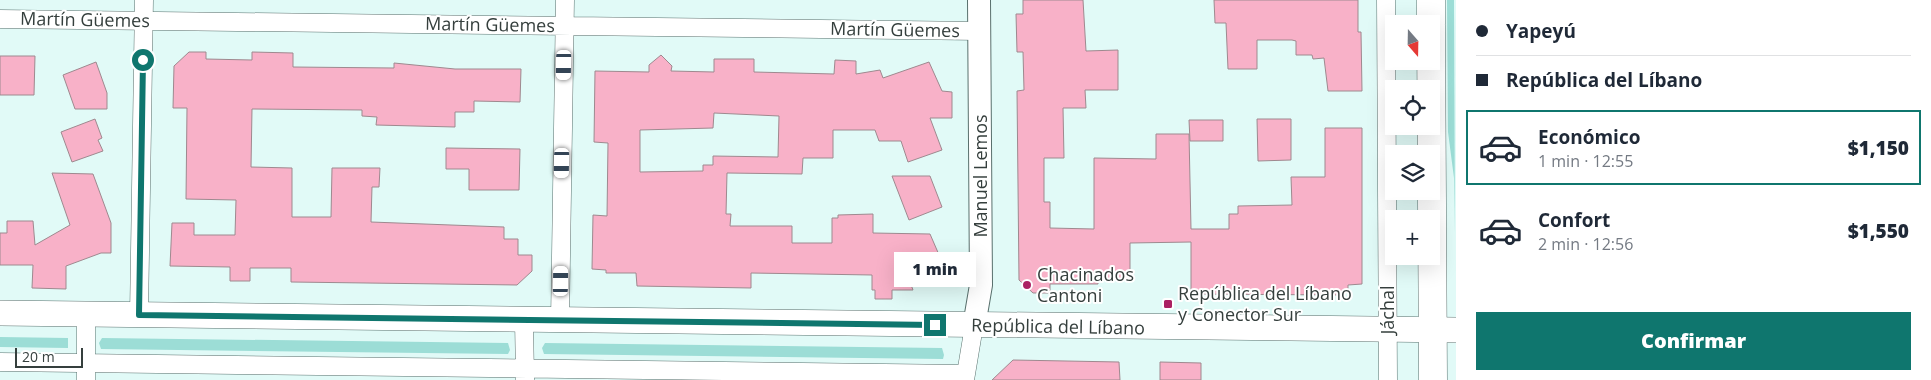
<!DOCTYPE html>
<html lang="es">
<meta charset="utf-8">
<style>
body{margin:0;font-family:"Open Sans",sans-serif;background:#f6f6f7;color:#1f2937;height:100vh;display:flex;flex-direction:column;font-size:19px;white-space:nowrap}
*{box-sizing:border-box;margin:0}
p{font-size:16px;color:#747a83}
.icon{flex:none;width:28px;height:28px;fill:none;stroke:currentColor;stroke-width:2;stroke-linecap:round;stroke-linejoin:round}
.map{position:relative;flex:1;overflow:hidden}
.side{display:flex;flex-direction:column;background:#fff;width:475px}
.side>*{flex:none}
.hud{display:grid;align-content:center;height:110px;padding:0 20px;background:#fff}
.needle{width:32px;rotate:160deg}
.fabs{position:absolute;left:1385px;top:15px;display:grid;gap:10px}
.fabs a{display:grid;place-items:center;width:55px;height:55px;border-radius:0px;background:#fff;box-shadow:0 5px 20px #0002;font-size:25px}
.scale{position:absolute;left:15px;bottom:12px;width:68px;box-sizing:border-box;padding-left:5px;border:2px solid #353f3d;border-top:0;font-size:14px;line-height:18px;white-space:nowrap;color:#353f3d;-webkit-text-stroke:4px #fff;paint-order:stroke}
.end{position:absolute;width:22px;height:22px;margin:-11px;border:6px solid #0f766e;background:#fff;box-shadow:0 0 0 2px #fff}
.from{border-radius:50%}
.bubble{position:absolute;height:35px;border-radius:0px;background:#fff;box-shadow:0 5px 20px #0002;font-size:16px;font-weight:800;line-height:35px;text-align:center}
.car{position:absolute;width:15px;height:30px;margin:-15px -8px;border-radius:6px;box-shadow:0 0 4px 1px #0007;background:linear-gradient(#fff 24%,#345 0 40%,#fff 0 76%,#345 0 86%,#fff 0)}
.hud b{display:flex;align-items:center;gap:18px;height:48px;font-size:19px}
.hud b+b{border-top:1px solid #e0e1e3}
.hud i{width:12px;height:12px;background:#1f2937}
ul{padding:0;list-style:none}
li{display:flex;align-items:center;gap:15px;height:75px;margin:0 10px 8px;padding:0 10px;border:2px solid transparent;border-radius:0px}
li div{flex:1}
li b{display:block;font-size:19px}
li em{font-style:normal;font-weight:800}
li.active{border-color:#0f766e}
li>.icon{width:45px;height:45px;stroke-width:1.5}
.cta{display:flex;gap:10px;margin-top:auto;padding:10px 20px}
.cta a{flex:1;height:58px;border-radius:0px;background:#0f766e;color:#fff;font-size:20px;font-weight:800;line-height:58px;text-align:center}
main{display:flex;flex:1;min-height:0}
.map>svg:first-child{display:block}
.green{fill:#9cddd6}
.building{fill:#f8b1c8;stroke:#9e898f;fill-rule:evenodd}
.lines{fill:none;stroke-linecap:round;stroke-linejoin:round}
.minor-casing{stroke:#59706d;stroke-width:19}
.tertiary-casing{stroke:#59706d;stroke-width:24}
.secondary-casing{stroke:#59706d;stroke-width:26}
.primary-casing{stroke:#59706d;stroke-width:29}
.minor{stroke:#fff;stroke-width:18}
.tertiary{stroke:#fff;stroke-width:22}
.secondary{stroke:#fff;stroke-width:25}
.primary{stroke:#fff;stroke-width:28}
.route{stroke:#0f766e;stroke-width:6}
.poi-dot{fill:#ab2062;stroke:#fff;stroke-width:2}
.labels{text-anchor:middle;stroke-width:4;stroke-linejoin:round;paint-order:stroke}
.street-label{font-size:18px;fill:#353f3d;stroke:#fff}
.poi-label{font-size:18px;fill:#353f3d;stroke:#fff;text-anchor:start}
</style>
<main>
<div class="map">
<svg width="1456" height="380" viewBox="0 0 1456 380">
<rect width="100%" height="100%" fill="#e1faf7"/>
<path class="green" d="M1447,0H1454L1455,233L1454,178L1448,132Z
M0,337L68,338V348L0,347Z
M102,338L508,343L510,350L508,354L101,349L99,343Z
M545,343L942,348L944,355L943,359L544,354L542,348Z"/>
<path class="building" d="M1023,0H1083L1086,51L1118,50V90H1085L1086,108H1063L1064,158H1044V202H1050V228L1094,229V158L1156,159V134H1189L1191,229H1229V214H1238V206L1292,205L1291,177H1325V128H1362V284L1348,285V291H1341V295L1191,294V242L1130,243V279H1098V284H1050V293H1033L1019,280L1017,91L1024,90L1023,52H1017L1016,14H1023Z
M1214,0H1358V32H1361L1362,91H1328L1324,58L1313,59L1312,55H1296V41L1292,40H1257V69H1228L1226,23H1215Z
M189,52H206V59L252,60V52L293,53V67L394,68V63L455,69H521L520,102L474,101V112H455V127L376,125L377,117L362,116V110L252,109L251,167L292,168V217H331L332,168H380L379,187H372L371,222L504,227V239H518V255H532V271L517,285L291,282V268H250V281H230V267L170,266L172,223H194V235H235L236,200L186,199L187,108H173L174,66Z
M661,55L672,66L671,71L714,72V59H754V72L834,74L835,60L856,61V74L880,70L883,78L929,62L942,91L952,92V118H930L942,150L908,162L901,141H879L875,130H833V158H803L802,174L727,173L726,214H731L730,226H792V243H832V218H838V215L873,214V233L930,234L943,264L908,277L913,290H892V299H875V290H872V275L751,273V288L637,286L636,273H606V270L592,269L593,215L607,216L608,143L594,142L595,71L649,72V65ZM714,113L779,116L778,157L713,156V165H703V171L640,172V130L713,128Z
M0,56H35L34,95H0Z
M96,62L107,93V109H75L63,75Z
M95,119L102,138L98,140L103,151L72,162L61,132Z
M1257,119H1291V160L1258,161Z
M1189,120H1223V141H1190Z
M446,148L520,149L519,190H469V169H446Z
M52,173L93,174L111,223V253H101L66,266V289L32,288L33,265H0V233H7V221H33L35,245L70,225Z
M892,176H930L942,207L909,220Z
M1013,360L1119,362L1120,380H992Z
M1160,362L1201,363V380H1160Z"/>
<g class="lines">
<g class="minor-casing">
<path id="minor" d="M1386,0L1388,380
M0,19L979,31
M86,314V380
M139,315L144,0
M524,320L525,379
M560,320L565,0
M0,362L965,374
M965,380L974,326"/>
</g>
<g class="tertiary-casing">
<path id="tertiary" d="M974,326L981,285L979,0"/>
</g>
<g class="secondary-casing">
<path id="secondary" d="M0,313L1456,330"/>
</g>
<g class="primary-casing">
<path id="primary" d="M1431,0V24
M1431,25L1433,380"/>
</g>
<use href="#minor" class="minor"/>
<use href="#tertiary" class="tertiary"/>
<use href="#secondary" class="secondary"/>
<use href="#primary" class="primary"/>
</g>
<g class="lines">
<path class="route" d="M143,60L139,315L935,325"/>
</g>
<g class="poi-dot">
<circle cx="1027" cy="285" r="5"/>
<rect x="1163" y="299" width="10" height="10" rx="2.5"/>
</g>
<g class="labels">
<g class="street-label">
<text transform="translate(85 20) rotate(1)" y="6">Martín Güemes</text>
<text transform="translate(490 25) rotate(1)" y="6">Martín Güemes</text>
<text transform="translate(895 30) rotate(1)" y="6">Martín Güemes</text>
<text transform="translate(981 176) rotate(-90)" y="6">Manuel Lemos</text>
<text transform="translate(1388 310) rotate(-90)" y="6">Jáchal</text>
<text transform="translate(1058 327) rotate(1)" y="6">República del Líbano</text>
</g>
<g class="poi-label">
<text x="1037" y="281">Chacinados<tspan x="1037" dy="21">Cantoni</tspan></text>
<text x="1178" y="300">República del Líbano<tspan x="1178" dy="21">y Conector Sur</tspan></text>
</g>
</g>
</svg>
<div class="fabs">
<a><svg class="needle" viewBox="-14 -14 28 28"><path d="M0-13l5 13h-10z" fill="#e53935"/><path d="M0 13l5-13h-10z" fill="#747a83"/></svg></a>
<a><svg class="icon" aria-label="locate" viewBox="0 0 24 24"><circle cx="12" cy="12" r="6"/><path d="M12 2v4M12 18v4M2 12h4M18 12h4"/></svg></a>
<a><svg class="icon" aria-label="layers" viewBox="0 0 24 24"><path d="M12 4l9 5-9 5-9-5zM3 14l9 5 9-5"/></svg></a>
<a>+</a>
</div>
<div class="scale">20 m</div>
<i class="end from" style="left:143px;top:60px"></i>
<i class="end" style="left:935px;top:325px"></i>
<div class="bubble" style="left:894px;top:252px;width:82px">1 min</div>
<i class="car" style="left:564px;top:65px;rotate:181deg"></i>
<i class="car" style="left:562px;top:163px;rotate:181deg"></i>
<i class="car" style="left:561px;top:281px;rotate:1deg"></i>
</div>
<section class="side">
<div class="hud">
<b><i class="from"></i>Yapeyú</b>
<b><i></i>República del Líbano</b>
</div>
<ul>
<li class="active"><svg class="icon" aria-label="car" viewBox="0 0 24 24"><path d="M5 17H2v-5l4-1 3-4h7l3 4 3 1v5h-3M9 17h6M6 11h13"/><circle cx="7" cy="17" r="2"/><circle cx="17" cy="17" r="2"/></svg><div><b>Económico</b><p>1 min · 12:55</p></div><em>$1,150</em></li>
<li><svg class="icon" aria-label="car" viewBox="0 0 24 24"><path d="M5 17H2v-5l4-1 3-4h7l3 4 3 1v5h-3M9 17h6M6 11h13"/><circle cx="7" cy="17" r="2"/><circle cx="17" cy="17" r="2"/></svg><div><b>Confort</b><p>2 min · 12:56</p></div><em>$1,550</em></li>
</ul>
<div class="cta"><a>Confirmar</a></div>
</section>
</main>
